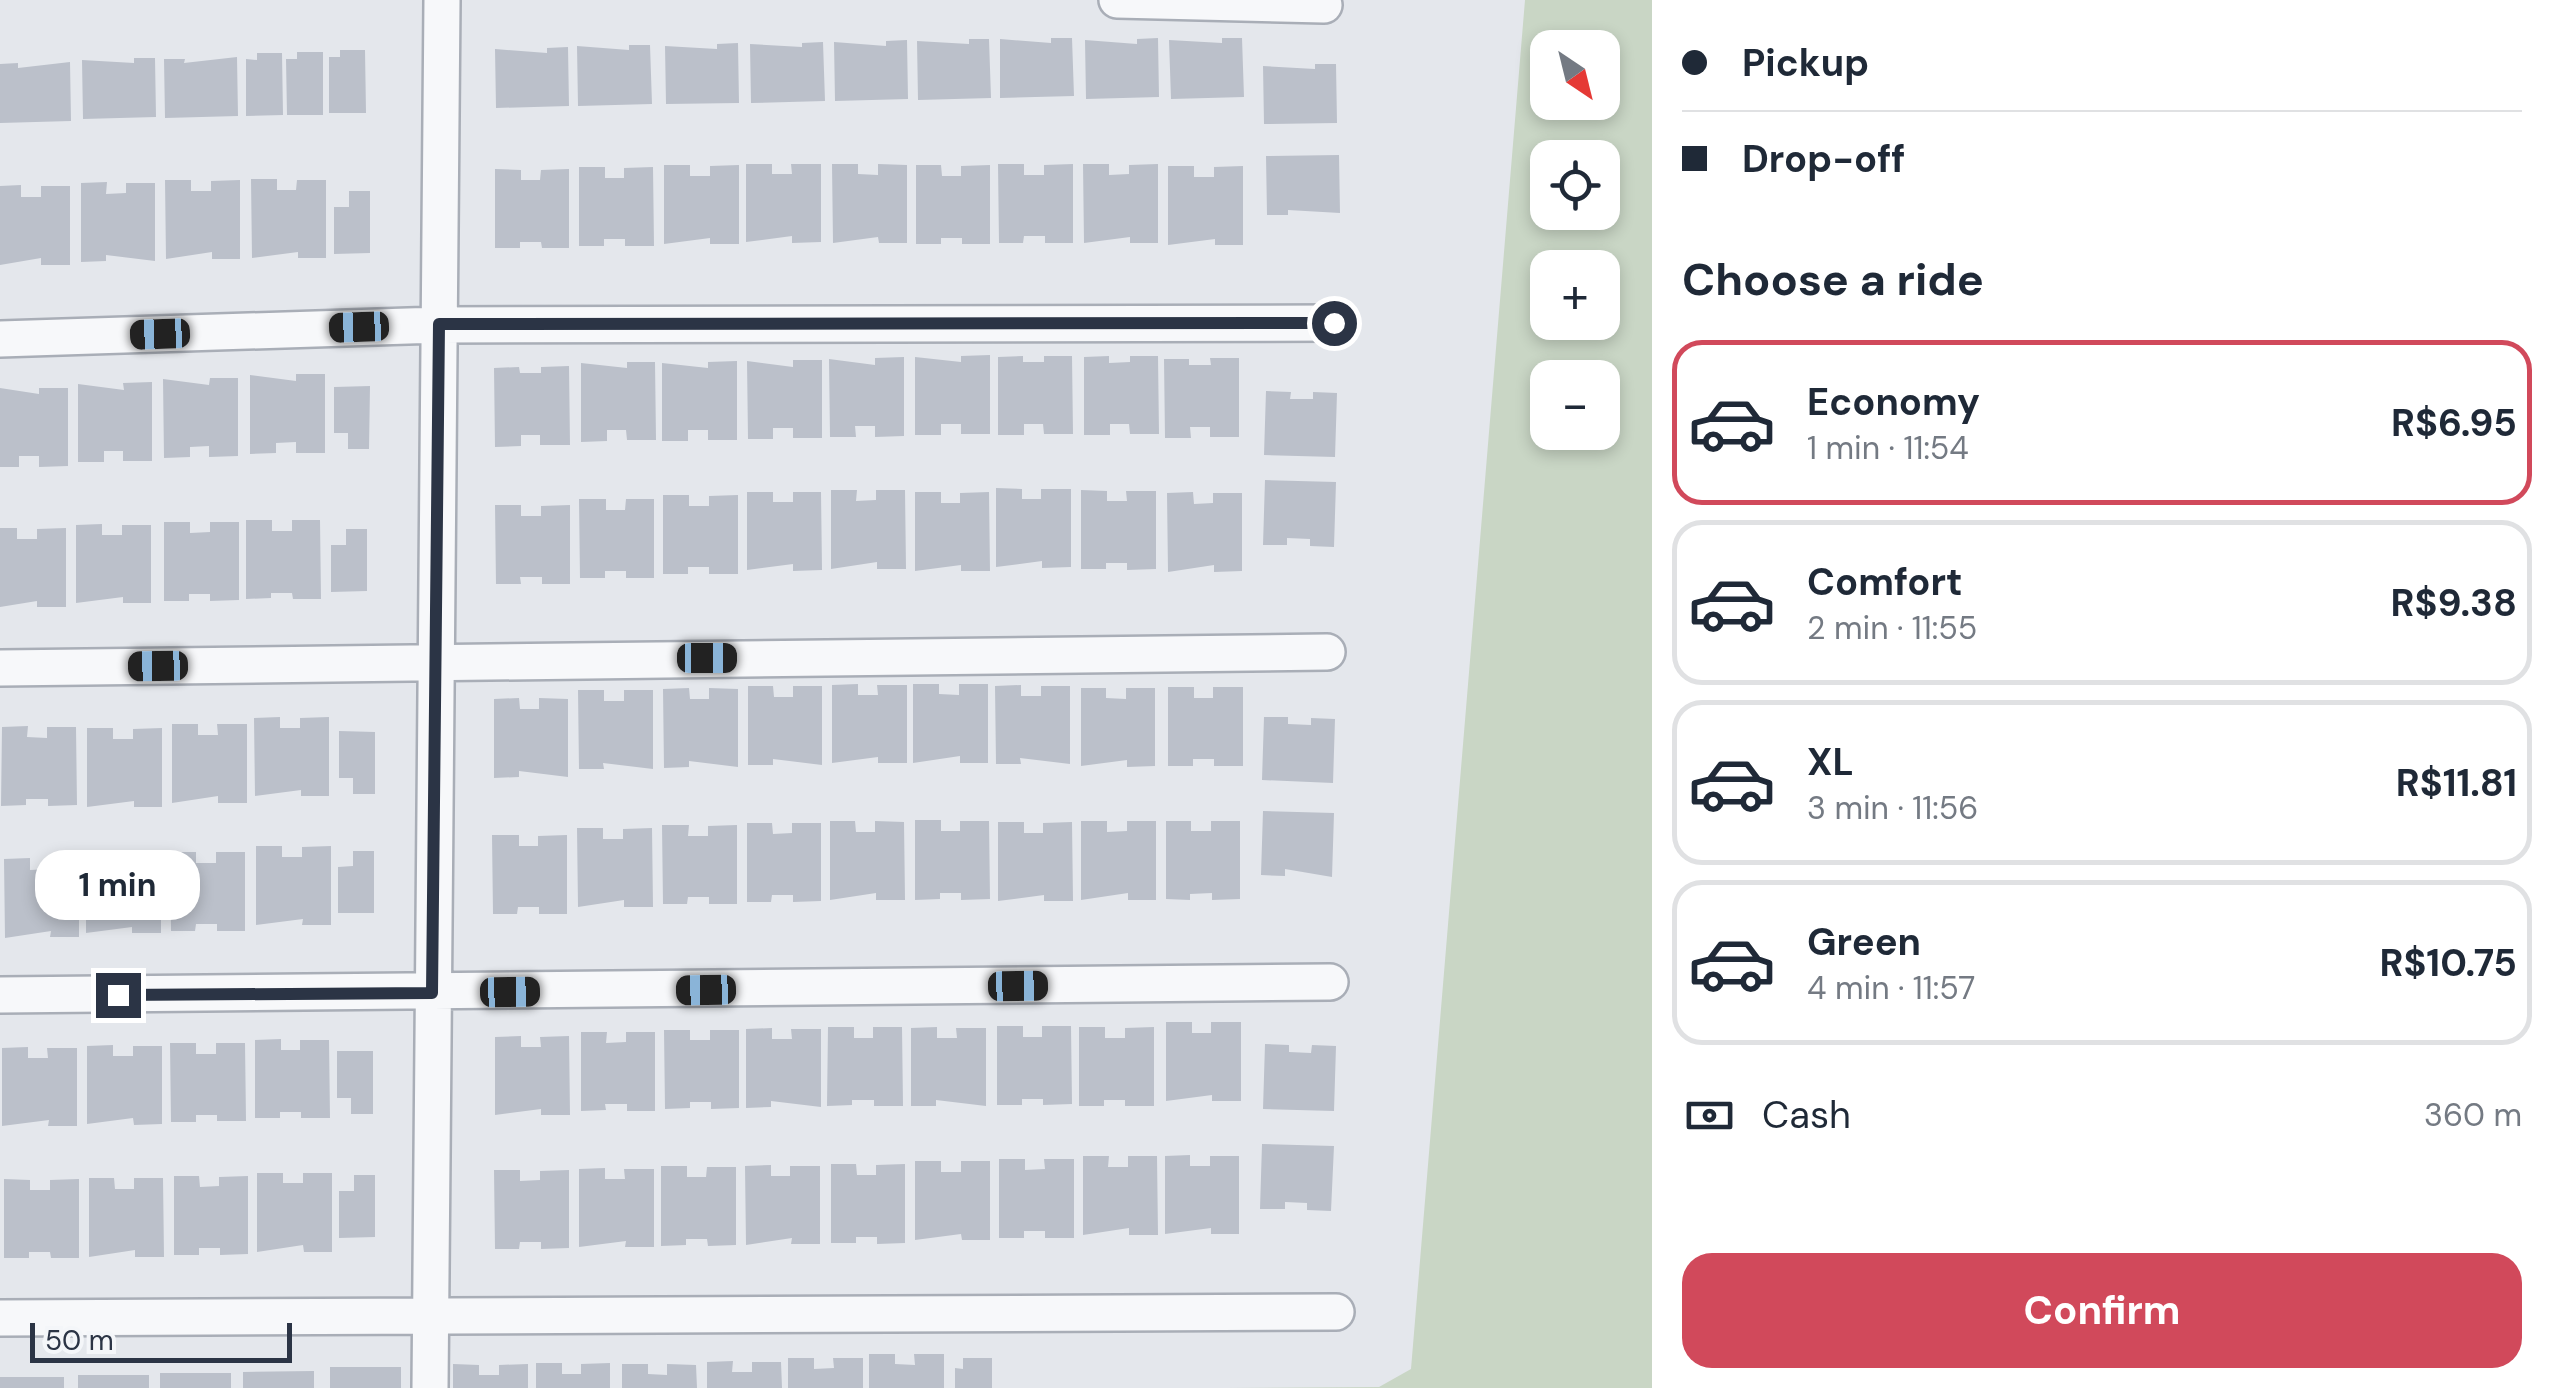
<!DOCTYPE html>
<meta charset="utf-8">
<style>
body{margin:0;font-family:"DM Sans",sans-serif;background:#f6f6f7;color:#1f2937;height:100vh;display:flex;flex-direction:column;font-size:38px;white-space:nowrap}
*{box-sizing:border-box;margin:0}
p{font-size:32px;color:#747a83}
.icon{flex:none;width:55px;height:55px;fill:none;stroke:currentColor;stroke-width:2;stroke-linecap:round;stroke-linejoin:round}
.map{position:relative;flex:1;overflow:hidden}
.side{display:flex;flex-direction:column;background:#fff;width:900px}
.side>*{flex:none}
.hud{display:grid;align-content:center;height:220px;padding:0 30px;background:#fff}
.needle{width:65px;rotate:145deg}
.buttons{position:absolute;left:1530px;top:30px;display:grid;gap:20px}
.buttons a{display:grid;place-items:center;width:90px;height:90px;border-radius:20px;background:#fff;box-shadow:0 5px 15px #0003;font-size:50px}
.scale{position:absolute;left:30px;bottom:25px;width:262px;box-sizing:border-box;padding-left:10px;border:5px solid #2b3445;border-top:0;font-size:28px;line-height:35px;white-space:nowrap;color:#2b3445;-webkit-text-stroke:8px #f4f6f9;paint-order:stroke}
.end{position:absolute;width:45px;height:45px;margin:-22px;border:12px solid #2b3445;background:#fff;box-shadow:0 0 0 5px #fff}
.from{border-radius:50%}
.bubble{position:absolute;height:70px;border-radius:30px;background:#fff;box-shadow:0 5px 15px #0003;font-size:32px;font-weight:700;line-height:70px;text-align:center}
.car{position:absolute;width:30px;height:60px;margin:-30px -15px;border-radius:12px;box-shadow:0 0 8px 2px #0007;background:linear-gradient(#222 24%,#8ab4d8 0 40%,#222 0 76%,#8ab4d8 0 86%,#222 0)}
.hud b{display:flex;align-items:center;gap:35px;height:95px;font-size:38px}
.hud b+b{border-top:2px solid #e0e1e3}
.hud i{width:25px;height:25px;background:#1f2937}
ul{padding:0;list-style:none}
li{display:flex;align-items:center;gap:30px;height:165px;margin:0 20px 15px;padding:0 10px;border:5px solid #e0e1e3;border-radius:30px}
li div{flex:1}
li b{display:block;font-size:38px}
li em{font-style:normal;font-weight:700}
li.active{border-color:#d1495b}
li>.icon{width:90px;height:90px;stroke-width:1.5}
h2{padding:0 30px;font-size:45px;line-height:120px}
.pay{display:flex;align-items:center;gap:25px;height:110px;padding:0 30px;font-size:38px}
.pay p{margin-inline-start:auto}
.primary-button{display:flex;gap:20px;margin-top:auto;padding:20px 30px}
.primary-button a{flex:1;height:115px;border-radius:30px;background:#d1495b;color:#fff;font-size:40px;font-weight:700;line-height:115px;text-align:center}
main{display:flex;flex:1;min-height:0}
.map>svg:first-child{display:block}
.green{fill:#c9d6c5;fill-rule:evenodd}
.building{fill:#bbc0ca}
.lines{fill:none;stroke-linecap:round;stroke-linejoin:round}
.minor-casing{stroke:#a9aeb7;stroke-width:40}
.minor{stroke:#f7f8fa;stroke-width:35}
.route{stroke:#2b3445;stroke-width:12}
</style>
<main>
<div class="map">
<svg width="1652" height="1388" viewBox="0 0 1652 1388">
<rect width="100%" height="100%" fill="#e4e7ec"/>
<path class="green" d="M1525,0H1652V1388H1225L1379,1387L1411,1369ZM1548,48H1602V102H1548ZM1548,158H1602V212H1548ZM1548,268H1602V322H1548ZM1548,378H1602V432H1548Z"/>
<path class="building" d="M1051,38H1072L1074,96L1000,98V39L1051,43Z
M1158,38L1159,97L1086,99L1085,40L1137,44V39Z
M1222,38H1242L1244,97L1171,99L1169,40L1222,43Z
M969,39H989L991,98L918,100L917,41L969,44Z
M907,40L908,99L835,101L834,42L886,46V41Z
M823,42L825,101L751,103L750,44L802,47V43Z
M738,43L739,103L666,104L665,46L717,49V44Z
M629,45H650L652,104L578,106L577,46L629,50Z
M568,47L569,106L496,108L495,49L547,53V48Z
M340,50H365L366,113H329V57H340Z
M297,52H323V115H287L286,59H297Z
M257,53H282L283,115L246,116V59L257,60Z
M237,57L238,116L165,118L164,59H185L184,63Z
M134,58H155L156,117L83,119L82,60L134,63Z
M70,62L71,121L0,123V64L18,63V68Z
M1315,64H1336L1337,123L1264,124L1263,66L1315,69Z
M1339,155L1340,213L1288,210V215H1267L1266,156Z
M746,164H772V174H792L791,164H821V242L792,243V236L746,242Z
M832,164H858V174L878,175V164L907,165V243H879L878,237L833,243Z
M998,164H1024V175H1044V165L1073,164V243H1045V236H1024L1023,243H999Z
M1083,164H1109V175L1129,174V165L1158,164V243H1130V237L1084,243Z
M664,165H690V176H710V166L739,165V244H710V238L664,244Z
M916,165H941L942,176H961V166L990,165V244H962V238H941V244H916Z
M1168,166H1194V177H1214V167L1243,166V245H1215V239L1168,245Z
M579,167H605V178H624V168L653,167L654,246H625V239H604V246H579Z
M495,169L521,170V180H540L541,170L569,169V248H542L541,242H520V248H495Z
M251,179H277V190H296L297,180H326V258H298V252L252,258Z
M165,180H191V191H211V181L240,180V259H212V252L166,259Z
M107,182L106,194L126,193V183H155V261L106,255V261L81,262V183Z
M21,185V197H41V186H70V265H41V258L0,265V186Z
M349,191H370V253L334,254V207H349Z
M990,355V434H961V424H941V435H915V357L961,362V356Z
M1023,356V362H1044V356H1072L1073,434H1044L1043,424H1024V435H998V357Z
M1109,356V363L1130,362V356H1158L1159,434H1130L1129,424H1110V435H1084V357Z
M904,357V436L875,437V426H855L856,437H830L829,359L875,365V358Z
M1210,358H1239V437H1210V427H1190L1191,438H1165L1164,359H1189V365H1211Z
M793,360H822V438H793V428H773V439H748L747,361L793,367Z
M737,361V440H708V430H688V441H662V363L708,368V362Z
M627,362H655L656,440H627L626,430H607V441L581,442V363L627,368Z
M569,366L570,445H540V435H521V446L495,447L494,368L519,367L520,373H541V367Z
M296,374H325V453H296V442L276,443V453L250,454V375L296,381Z
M210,378H238V456L209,457V446L190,447V457L164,458L163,379L209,385Z
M152,382V461H123V451H104V462H78V384L124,390L123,383Z
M370,386L369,449H348V433H334V387Z
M0,388L39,394V388H68V466L39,467V456H19V467H0Z
M1266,391L1291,392L1290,399H1313V392L1337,393L1335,457L1264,455Z
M1265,480L1336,482L1334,547L1310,546V539L1287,538V545H1263Z
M996,488L1022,489V499H1041V489H1071V567L1042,568V561L996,567Z
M831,490H857L856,501L876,500V490H905L906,569H877V562L831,569Z
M1081,490L1107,491V501H1127L1126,491H1156V569L1127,570V563H1106V569H1081Z
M747,492H773V502H793V492H821L822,570L793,571V564L747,570Z
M915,492H941V503H960V493L989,492L990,571H961V565L915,571Z
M1193,492L1194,504L1213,503V493H1242V571L1214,572V565L1168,572L1167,493Z
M663,495H689V506H709V496L738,495V574H709V567H688V574H663Z
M579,499H606V510H625L626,499H654V578H626V571H605V578H580Z
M495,505H521V516H541V506L570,505V584H542V577H520L521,584H496Z
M246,520H272V531H292V520H320L321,599H293L292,593H271V598L246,599Z
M164,522H190V533L210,532V522H239V600L210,601V594H189V601H164Z
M102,524V535H122V525H151V603H123V597L76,603V525Z
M0,528H17V539H37V529L66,528V607H37V601L0,607Z
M346,529H367V591L331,592V545H346Z
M858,684V695H878L877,685H907V763H878V757L832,763V685Z
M913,684H939V694L959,695V684H988V763H960V756L913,763Z
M1021,685V696H1041V686H1070V764L1020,758L1021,764H996L995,686Z
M748,686H773L774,697H793V686H822V765L773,759V765H748Z
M1168,687H1194V698H1213V687H1243V766H1214V759H1193V766H1168Z
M689,688L690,699H709V688L738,689V767L689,761V767L664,768L663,689Z
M1081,688H1106V698L1126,699V688H1155V766L1127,767V760L1081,766Z
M578,690H604V701H624V690H653V769L603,763L604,769H579Z
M519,698L520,709H539V698L568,699V777L519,771V777L494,778V699Z
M280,717V728H300V718L329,717V796H301V790L255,796L254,718Z
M1264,717H1288V724L1311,725V718L1335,719L1333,783L1262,780Z
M172,724H198V735H218L217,724H247V803H218V796L172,803Z
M28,726L27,737L47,738V727H76L77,805L48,806V799H26V805L1,806L2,727Z
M87,728H113V739H133V729L162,728V807H134V801L87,807Z
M339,731L375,732V794H353V778H339Z
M1263,811L1334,813L1332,877L1285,869V876L1261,875Z
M915,820H941V831H960V821H989L990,899L961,900V893H940V899L915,900Z
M830,821H855L856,832H875V821L904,822L905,900H876V893L830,900Z
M1081,821H1107V832L1127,831V821H1156V900H1128V893L1081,900Z
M1166,821H1191V831H1211V821H1240V899L1212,900V893L1190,894V900L1166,899Z
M998,822H1024V833H1043V823L1072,822L1073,901H1044V895L998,901Z
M747,823H772L773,834L792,833V823H821V901L793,902V895H772L771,902H747Z
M662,825H689L688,836H708V826L737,825V904H709V897H688L687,904H663Z
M577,828H603V839H623V829L652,828L653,907H624V900L578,907Z
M492,835H519V846H538V836L567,835V914H539V907H518L517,914H493Z
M256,846H282V857H302V847L331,846V925H302L303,919L256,925Z
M353,851H374V913H338V867L353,866Z
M170,852H196V863H216V852H245V931H217V924H196L195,931H171Z
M86,854H112V865H131L132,854L161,855V933H132V927L86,933Z
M30,858V870L50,869V859H79V937H50L51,931L5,938L4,859Z
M1166,1022H1192V1033H1211V1022H1241V1101H1212V1095L1166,1101Z
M997,1026H1023V1037H1042V1026H1071L1072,1104L1043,1105V1099H1022V1105H997Z
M828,1027H854V1038H873V1027H902L903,1106H874V1100H852V1105L827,1106Z
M937,1027V1038H957L956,1028H986V1106L936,1100V1106H911V1028Z
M1079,1027H1105V1038H1125V1028L1154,1027V1106H1125V1100H1104V1106H1079Z
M772,1028V1039H792L791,1029H821V1107L771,1101V1107L746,1108V1029Z
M664,1030H690V1040H710V1030H739V1108L711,1109V1102H690V1108L665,1109Z
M581,1032H607L606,1043L626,1042V1032H655V1111H627V1104H605L606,1110L581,1111Z
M521,1036V1047H541L540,1037L569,1036L570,1115H541V1109L495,1115V1037Z
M281,1039V1050H300V1040H329L330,1118H301V1112H280V1118H255V1040Z
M170,1043H196V1054H216V1043H245L246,1121H217V1115H196V1122H171Z
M1265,1044L1289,1045V1052L1311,1053L1312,1045L1336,1046L1334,1111L1263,1109Z
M113,1045V1056H133V1046H162V1124L134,1125L133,1118L87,1124V1046Z
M28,1047V1058H48L47,1048H77V1126H48L49,1120L2,1126V1048Z
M337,1051H373V1114H351V1098H337Z
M1262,1144L1334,1146L1331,1211L1307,1210V1203L1285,1202V1209H1260Z
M1190,1155V1166H1210V1156H1239V1234H1211V1228L1165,1234V1156Z
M1083,1156H1109L1108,1167H1128V1156H1157L1158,1235H1129V1228L1083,1235Z
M999,1159H1025V1170L1045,1169L1044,1159H1074V1238H1045V1231H1024V1238H999Z
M915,1161H941V1172H961V1161H990V1240H962L961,1234L915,1240Z
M831,1164H856L857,1175H876V1165L905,1164V1243L877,1244V1237H856V1243H831Z
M771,1165V1176H790V1166H820V1244H791L792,1238L746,1245L745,1166Z
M661,1166H687V1177H706L707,1167H736V1245L708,1246L707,1239H686V1245L661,1246Z
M605,1168V1179H625L624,1169H654V1247H625L626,1241L579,1247V1169Z
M494,1170H520V1181L540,1180V1171L569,1170V1248L541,1249V1242H520L519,1249H495Z
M257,1173H283V1183H303V1173H332V1252H304L303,1245L257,1252Z
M354,1175H375V1237L339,1238V1191H354Z
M174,1176H199L200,1187L219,1186V1177L248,1176V1254L220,1255V1248H199V1255H174Z
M89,1178H114L115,1189H134V1178H163L164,1257H135V1250L89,1257Z
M4,1179L30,1180V1190H50V1180L79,1179V1258H51L50,1252H29V1258H4Z
M869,1354H895V1364L915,1365L914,1354H944V1388H869Z
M788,1358H814V1369L834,1368L833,1358H863V1388H788Z
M963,1358H992V1388H955V1368L963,1369Z
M733,1361L732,1372H752V1362H781L782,1388H707V1362Z
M536,1363H562V1374H581V1364L610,1363V1388H536Z
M453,1364L479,1365V1375H499V1365L528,1364V1388H453Z
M622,1364H648V1374L667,1375V1364L696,1365L697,1388H622Z
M330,1367H401V1388H330Z
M314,1371V1388H243V1372Z
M160,1373H231V1388H160Z
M78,1375H149V1388H78Z
M0,1377H64V1388H0Z"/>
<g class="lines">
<g class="minor-casing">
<path id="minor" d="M1117,0L1324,5
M0,339L439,325L1334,323
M0,668L1327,652
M0,995L1330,982
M0,1318L1336,1312
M430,1388L442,0"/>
</g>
<use href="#minor" class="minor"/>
</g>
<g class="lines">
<path class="route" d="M118,995L432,993L439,324L1334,323"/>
</g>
</svg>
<div class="buttons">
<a><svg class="needle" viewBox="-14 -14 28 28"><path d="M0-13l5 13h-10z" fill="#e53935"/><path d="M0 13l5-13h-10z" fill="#747a83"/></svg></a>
<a><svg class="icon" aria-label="locate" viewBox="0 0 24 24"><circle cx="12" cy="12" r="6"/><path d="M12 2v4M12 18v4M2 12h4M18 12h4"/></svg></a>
<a>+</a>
<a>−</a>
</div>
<div class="scale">50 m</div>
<i class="end from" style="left:1334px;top:323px"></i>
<i class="end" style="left:118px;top:995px"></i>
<div class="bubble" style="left:35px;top:850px;width:165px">1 min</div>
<i class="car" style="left:359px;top:327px;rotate:268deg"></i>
<i class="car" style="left:160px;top:334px;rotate:268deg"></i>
<i class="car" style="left:707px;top:658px;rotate:90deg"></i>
<i class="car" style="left:158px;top:666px;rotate:269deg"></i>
<i class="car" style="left:1018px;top:986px;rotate:89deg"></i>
<i class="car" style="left:706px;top:990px;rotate:269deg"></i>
<i class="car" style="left:510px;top:992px;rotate:89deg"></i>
</div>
<section class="side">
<div class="hud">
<b><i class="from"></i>Pickup</b>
<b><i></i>Drop-off</b>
</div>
<h2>Choose a ride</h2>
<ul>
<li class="active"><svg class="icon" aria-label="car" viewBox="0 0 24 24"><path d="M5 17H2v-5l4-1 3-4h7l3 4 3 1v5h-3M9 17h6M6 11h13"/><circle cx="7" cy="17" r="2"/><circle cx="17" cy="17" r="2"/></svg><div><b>Economy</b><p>1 min · 11:54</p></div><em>R$6.95</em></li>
<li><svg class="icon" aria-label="car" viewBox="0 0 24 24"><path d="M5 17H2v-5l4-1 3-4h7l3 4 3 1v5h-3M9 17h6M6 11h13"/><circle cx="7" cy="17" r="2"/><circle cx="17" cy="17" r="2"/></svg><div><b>Comfort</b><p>2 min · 11:55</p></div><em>R$9.38</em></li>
<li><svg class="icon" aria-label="car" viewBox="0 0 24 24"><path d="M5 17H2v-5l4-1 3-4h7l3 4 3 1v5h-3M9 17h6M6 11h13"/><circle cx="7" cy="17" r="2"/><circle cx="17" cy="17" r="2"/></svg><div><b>XL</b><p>3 min · 11:56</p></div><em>R$11.81</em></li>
<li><svg class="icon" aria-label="car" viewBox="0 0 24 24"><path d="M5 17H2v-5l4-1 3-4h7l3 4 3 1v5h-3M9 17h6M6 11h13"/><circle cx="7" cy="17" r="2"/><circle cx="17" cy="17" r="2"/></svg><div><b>Green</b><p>4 min · 11:57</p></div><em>R$10.75</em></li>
</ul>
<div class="pay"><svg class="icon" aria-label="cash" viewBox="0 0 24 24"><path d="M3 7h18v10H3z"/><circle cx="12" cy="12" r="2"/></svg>Cash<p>360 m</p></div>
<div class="primary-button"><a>Confirm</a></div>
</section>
</main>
